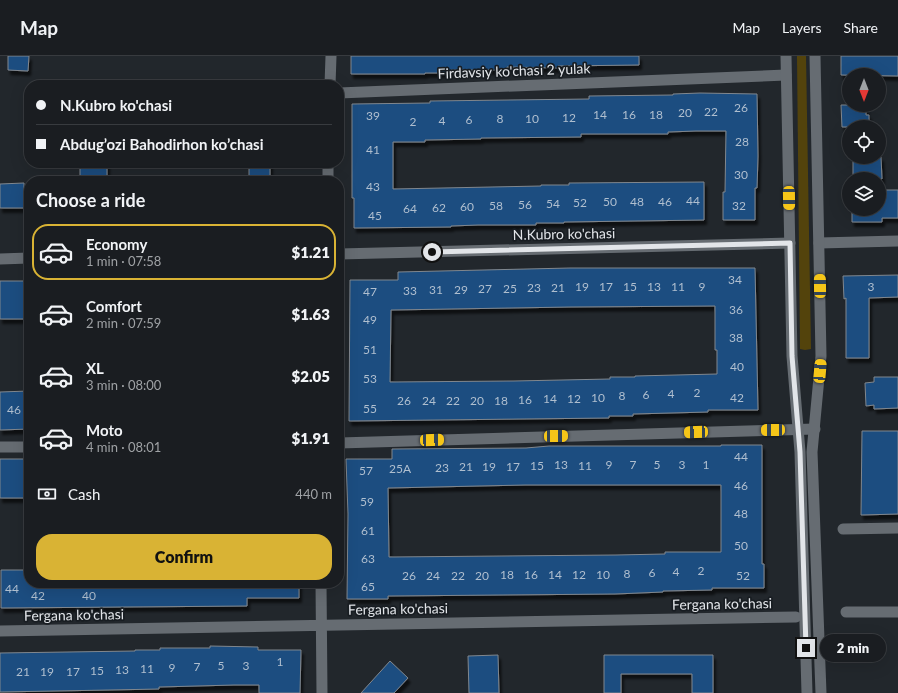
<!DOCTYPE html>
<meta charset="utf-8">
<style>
body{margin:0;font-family:Lato,sans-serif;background:#23262a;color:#f1f3f6;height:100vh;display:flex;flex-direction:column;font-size:15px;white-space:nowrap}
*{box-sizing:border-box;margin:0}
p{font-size:13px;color:#9fa2a5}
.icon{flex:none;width:22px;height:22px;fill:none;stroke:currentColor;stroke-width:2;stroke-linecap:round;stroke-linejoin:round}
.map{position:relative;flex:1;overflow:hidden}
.drawer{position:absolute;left:24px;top:120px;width:320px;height:412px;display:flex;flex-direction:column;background:#1a1d21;border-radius:16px;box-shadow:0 4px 16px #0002,0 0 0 1px #383b3f}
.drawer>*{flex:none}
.top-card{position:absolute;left:24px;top:24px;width:320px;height:88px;border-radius:16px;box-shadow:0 4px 16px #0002,0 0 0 1px #383b3f;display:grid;align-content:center;height:88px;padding:0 12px;background:#1a1d21}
.needle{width:26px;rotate:180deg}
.controls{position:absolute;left:842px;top:12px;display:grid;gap:8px}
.controls a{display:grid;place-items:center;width:44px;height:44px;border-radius:50%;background:#1a1d21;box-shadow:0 4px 16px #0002,0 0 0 1px #383b3f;font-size:20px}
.end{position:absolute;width:18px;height:18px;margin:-9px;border:5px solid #e2e5e9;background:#111;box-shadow:0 0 0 2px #111}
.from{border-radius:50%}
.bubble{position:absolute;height:28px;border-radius:14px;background:#1a1d21;box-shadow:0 4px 16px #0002,0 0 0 1px #383b3f;font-size:13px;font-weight:800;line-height:28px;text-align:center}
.car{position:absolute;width:12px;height:24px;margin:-12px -6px;border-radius:5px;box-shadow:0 0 3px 1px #0007;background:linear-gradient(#f5c518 24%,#345 0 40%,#f5c518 0 76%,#345 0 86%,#f5c518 0)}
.top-card b{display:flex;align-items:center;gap:14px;height:38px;font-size:15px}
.top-card b+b{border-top:1px solid #383b3f}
.top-card i{width:10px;height:10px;background:#f1f3f6}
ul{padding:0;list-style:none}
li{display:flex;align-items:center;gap:12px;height:56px;margin:0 8px 6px;padding:0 4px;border:2px solid transparent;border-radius:16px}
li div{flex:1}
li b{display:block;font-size:15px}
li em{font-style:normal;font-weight:800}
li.selected{border-color:#d9b334}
li>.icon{width:36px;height:36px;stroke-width:1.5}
h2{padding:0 12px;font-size:18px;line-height:48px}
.pay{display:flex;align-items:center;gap:10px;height:44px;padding:0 12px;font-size:15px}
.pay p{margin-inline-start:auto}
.primary-button{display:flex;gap:8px;margin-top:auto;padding:8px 12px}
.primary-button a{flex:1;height:46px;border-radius:16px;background:#d9b334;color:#111;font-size:16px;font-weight:800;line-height:46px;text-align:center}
header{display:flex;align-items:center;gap:24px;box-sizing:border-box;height:56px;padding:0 20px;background:#1a1d21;border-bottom:1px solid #383b3f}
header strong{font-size:19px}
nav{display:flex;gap:22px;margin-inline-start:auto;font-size:14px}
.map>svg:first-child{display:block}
.green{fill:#53430c}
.building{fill:#1a4d80;stroke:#81878e;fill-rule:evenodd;filter:url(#shadow)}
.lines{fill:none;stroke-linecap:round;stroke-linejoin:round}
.minor{stroke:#666c72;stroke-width:11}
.tertiary{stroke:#666c72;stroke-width:11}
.secondary{stroke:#666c72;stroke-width:11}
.route{stroke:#e2e5e9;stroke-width:5}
.labels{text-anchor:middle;stroke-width:3.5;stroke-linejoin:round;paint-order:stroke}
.number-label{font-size:12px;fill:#b0bfcf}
.street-label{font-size:14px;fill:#e2e5e9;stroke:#181d22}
</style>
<header>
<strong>Map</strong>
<nav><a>Map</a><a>Layers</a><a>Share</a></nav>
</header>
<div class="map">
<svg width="898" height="637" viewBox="0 0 898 637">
<defs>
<filter id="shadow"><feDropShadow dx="2.5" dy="4.5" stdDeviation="1" flood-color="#0009"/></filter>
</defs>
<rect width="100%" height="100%" fill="#22272c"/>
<path class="green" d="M797,0H806L811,293L805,294L800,293Z"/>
<path class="building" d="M8,0H29L28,15L8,14Z
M351,0H639V9L558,10V12L507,11V14H451V17H425V18H351Z
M841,0H898V20L841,19Z
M700,37L757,38L758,100L757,132H755V164H723V136H725L726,75H696L668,76V78H581V81L481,82V83L425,84V86H393V133L541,130V129H569V127L704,126V164L564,166V167H536V169H478L451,170V171L354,172V142H352V48L430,47V45L589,43V40L673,39V38Z
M841,49H866V59H869V71H842Z
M853,101H881L882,123H853Z
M80,107H107V125H80Z
M249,107H270V125H249Z
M24,127V152H0V128Z
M879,134H898V162H882V166H852V153H879Z
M570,212H755L758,354H708V356L633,358V360H609V362L349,365L350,224H398V216ZM715,250V294H717V318L635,320V321H610V323L514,325L390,326L391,254L570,251Z
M898,219V241L869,242V302H846V242L844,243L843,220Z
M0,225H29V263H0Z
M874,321H898V352L874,353V349L866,350L865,327L874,326Z
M29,335V373L0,374V336Z
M862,375H898V458L861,459Z
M721,389H762V508H764V532H712V534L663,535V536L615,538L388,540V543H347L348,458L346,403H392V393L526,392L549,390H721ZM525,429H721V496H665V498L616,499L389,501L388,432Z
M0,403H29V442H0Z
M1,514H29V527H299V542H247V550L1,552Z
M210,590L258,591V594H301L300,637H259V629H234L159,631V633L109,634L0,636V597L135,595V594H160V592H210Z
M498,599L499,637H469L468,600Z
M604,599H713V637H692V618H621V637H604Z
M390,605L408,622L394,637H361Z"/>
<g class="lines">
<path class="minor" d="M330,29L331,0
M339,37L786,19
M328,125V107
M819,187L898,185
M339,387L815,373
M0,391H29
M843,473L898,472
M321,527L322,637
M846,556H898
M0,575L796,561"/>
<path class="tertiary" d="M339,198L790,187
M0,203L29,202"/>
<path class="secondary" d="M786,0L792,300L800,396L807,637
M815,0L821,300L812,396L821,637"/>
</g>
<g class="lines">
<path class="route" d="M432,196L790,187L792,300L800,396L806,592"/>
</g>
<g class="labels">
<g class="number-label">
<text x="741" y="56">26</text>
<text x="711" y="60">22</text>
<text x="685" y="61">20</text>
<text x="600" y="63">14</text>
<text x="629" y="63">16</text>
<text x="656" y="63">18</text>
<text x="373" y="64">39</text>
<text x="569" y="66">12</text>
<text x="500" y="67">8</text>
<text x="532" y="67">10</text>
<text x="469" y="68">6</text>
<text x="442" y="69">4</text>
<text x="413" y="70">2</text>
<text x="742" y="90">28</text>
<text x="373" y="98">41</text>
<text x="741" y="123">30</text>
<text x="373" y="135">43</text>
<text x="693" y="149">44</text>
<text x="610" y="150">50</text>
<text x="637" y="150">48</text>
<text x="665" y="150">46</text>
<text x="580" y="151">52</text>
<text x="553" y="152">54</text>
<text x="525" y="153">56</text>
<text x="496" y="154">58</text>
<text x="739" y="154">32</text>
<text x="467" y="155">60</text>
<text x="439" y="156">62</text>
<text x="410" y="157">64</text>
<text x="375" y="164">45</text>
<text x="735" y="228">34</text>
<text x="582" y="235">19</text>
<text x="606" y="235">17</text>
<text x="630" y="235">15</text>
<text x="654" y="235">13</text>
<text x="678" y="235">11</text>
<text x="702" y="235">9</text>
<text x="871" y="235">3</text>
<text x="534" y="236">23</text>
<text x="558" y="236">21</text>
<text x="485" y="237">27</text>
<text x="510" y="237">25</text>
<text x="436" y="238">31</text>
<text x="461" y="238">29</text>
<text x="410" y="239">33</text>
<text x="370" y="240">47</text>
<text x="736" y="258">36</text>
<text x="370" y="268">49</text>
<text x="736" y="286">38</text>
<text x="370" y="298">51</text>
<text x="737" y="315">40</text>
<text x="370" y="327">53</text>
<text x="697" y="341">2</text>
<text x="671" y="342">4</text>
<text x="646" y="343">6</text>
<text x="622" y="344">8</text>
<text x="598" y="346">10</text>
<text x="737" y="346">42</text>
<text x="550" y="347">14</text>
<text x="574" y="347">12</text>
<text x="525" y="348">16</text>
<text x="404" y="349">26</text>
<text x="429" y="349">24</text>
<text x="453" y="349">22</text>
<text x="477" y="349">20</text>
<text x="501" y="349">18</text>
<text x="370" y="357">55</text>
<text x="14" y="358">46</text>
<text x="741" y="405">44</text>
<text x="561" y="413">13</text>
<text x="609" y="413">9</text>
<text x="633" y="413">7</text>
<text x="657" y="413">5</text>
<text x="682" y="413">3</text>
<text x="706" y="413">1</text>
<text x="537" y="414">15</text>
<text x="585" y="414">11</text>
<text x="466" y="415">21</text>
<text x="489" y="415">19</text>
<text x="513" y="415">17</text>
<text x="442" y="416">23</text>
<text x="400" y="417">25А</text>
<text x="366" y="419">57</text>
<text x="741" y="434">46</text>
<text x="367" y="450">59</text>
<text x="741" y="462">48</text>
<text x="368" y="479">61</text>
<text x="741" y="494">50</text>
<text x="368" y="507">63</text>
<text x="701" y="519">2</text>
<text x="676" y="520">4</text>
<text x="652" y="521">6</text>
<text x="627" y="522">8</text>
<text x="507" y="523">18</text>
<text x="531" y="523">16</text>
<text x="555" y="523">14</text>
<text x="579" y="523">12</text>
<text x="603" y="523">10</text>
<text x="409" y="524">26</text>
<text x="433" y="524">24</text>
<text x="458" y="524">22</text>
<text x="482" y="524">20</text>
<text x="743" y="524">52</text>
<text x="368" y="535">65</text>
<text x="12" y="537">44</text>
<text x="38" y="544">42</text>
<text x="89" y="544">40</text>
<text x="280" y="610">1</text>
<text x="221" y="614">5</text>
<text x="246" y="614">3</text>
<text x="197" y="615">7</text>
<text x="172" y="616">9</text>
<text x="147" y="617">11</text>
<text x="122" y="618">13</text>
<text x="97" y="619">15</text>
<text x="23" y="620">21</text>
<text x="47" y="620">19</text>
<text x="73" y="620">17</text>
</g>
<g class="street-label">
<text transform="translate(514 15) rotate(-2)" y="5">Firdavsiy ko'chasi 2 yulak</text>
<text transform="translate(564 178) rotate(-1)" y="5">N.Kubro ko'chasi</text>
<text transform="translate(722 548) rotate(-1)" y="5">Fergana ko'chasi</text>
<text transform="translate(398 553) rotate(-1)" y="5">Fergana ko'chasi</text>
<text transform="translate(74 559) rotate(-1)" y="5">Fergana ko'chasi</text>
</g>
</g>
</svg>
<div class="controls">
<a><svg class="needle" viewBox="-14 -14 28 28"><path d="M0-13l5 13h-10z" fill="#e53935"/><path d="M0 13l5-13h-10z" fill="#9fa2a5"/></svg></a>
<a><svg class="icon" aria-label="locate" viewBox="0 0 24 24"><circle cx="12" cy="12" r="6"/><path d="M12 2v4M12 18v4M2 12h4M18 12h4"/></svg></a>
<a><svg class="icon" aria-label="layers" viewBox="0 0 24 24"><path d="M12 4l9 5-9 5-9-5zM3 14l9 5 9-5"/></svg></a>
</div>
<i class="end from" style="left:432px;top:196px"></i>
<i class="end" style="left:806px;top:592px"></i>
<div class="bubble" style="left:820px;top:578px;width:66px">2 min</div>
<i class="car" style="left:789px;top:142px;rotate:179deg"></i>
<i class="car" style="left:820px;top:230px;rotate:359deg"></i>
<i class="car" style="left:820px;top:315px;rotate:5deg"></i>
<i class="car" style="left:773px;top:374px;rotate:269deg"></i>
<i class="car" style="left:696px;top:376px;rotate:268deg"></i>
<i class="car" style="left:556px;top:380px;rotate:89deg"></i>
<i class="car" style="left:432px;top:384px;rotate:88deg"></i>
<div class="top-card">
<b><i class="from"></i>N.Kubro ko'chasi</b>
<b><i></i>Abdug’ozi Bahodirhon ko’chasi</b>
</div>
<section class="drawer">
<h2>Choose a ride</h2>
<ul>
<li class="selected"><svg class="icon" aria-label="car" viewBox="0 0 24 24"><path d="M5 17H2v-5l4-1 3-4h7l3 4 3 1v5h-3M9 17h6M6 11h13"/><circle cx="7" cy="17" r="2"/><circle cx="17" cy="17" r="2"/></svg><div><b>Economy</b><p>1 min · 07:58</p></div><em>$1.21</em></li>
<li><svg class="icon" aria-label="car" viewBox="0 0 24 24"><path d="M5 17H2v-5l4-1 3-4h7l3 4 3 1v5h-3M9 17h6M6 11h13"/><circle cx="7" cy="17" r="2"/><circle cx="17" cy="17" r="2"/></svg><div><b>Comfort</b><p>2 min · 07:59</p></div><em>$1.63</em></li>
<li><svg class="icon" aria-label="car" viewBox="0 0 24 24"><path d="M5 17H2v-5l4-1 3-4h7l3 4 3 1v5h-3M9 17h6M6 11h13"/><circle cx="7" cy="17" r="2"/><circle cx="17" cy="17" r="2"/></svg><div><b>XL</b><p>3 min · 08:00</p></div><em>$2.05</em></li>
<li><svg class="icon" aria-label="car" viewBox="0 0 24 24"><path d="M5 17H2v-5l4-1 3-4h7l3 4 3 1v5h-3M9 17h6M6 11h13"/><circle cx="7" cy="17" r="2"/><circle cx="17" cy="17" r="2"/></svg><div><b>Moto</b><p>4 min · 08:01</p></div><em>$1.91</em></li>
</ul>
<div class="pay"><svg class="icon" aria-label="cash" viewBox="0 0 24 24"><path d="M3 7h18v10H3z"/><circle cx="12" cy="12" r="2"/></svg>Cash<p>440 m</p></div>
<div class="primary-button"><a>Confirm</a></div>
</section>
</div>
